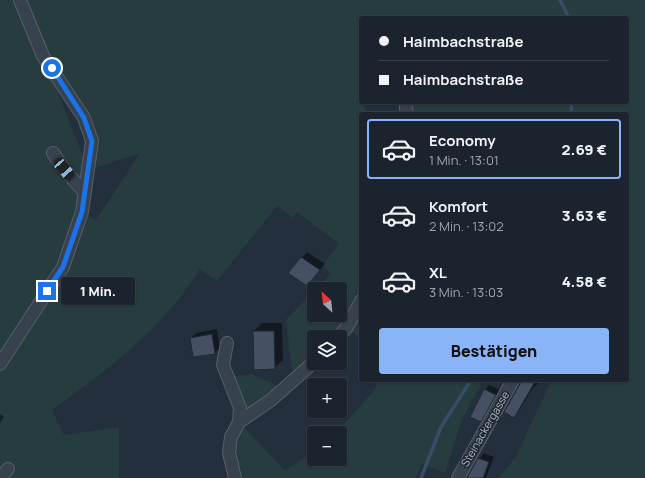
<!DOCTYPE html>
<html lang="de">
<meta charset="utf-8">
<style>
body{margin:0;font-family:Manrope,sans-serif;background:#242b36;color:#f1f3f6;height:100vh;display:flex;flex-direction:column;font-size:15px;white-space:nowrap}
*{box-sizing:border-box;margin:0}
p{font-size:13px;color:#a0a4aa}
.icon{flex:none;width:22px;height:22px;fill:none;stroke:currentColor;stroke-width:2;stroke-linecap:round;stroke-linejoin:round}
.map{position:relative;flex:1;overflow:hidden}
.drawer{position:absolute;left:359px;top:112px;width:270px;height:270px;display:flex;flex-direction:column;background:#1b232e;border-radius:4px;box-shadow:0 1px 3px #0004,0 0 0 1px #39404a}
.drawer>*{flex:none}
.top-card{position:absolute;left:359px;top:16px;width:270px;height:88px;border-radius:4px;box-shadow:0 1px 3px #0004,0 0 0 1px #39404a;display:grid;align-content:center;height:88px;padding:0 20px;background:#1b232e}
.needle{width:26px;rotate:333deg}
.fabs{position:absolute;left:307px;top:282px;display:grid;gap:8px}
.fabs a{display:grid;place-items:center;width:40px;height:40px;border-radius:4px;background:#1b232e;box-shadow:0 1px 3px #0004,0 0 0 1px #39404a;font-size:20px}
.end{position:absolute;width:18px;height:18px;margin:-9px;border:5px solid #1a73e8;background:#fff;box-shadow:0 0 0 2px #fff}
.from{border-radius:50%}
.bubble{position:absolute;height:28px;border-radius:4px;background:#1b232e;box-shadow:0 1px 3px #0004,0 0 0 1px #39404a;font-size:13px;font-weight:800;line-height:28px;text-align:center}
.car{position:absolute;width:12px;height:24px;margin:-12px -6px;border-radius:5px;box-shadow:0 0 3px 1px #0007;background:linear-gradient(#222 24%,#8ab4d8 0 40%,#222 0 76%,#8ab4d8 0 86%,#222 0)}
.top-card b{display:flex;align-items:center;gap:14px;height:38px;font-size:15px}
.top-card b+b{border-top:1px solid #39404a}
.top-card i{width:10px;height:10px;background:#f1f3f6}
ul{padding:7px 0 0;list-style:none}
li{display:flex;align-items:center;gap:12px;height:60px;margin:0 8px 6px;padding:0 12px;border:2px solid transparent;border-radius:4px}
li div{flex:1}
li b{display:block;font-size:15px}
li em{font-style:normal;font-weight:800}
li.selected{border-color:#8ab4f8}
li>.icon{width:36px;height:36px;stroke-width:1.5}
.button{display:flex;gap:8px;margin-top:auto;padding:8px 20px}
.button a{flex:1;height:46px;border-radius:4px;background:#8ab4f8;color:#111;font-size:16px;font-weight:800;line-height:46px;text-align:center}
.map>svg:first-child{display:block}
.green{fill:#263c3f}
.shadow{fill:#0007}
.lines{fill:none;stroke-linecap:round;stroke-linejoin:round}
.stream{stroke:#394c67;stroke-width:3.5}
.building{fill:#455162;stroke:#1f2835}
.minor-casing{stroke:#565f6c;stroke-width:14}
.minor{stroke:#38414e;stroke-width:12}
.route{stroke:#1a73e8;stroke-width:5}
.labels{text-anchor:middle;stroke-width:3;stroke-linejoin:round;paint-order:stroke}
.street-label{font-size:11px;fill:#b4bcc9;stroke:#1d2633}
</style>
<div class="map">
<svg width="645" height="478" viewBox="0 0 645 478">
<rect width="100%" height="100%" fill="#242f3e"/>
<path class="green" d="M0,0H16L52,78L88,168L82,212L96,220L140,153L95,168L97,135L79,98L40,47L22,0H645V478H498L515,458L552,380H627V114H407L406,102H627V18H361V102H363L366,111L385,114H361V338L347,327L338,337H314V362L293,380L286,320L314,291V315H340V289H316L331,273L322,266L339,244L297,212L293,218L277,206L217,281L200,269C164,328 107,370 52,410L64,435L119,427V478H0Z
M252,374L284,389L239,422L285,471L314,451V459H340V433H336L371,394L380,380H483L461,422L445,473L422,464L416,478H230L239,422L221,378Z"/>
<path class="shadow" d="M307,252L325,264L312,280L289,273Z
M262,323H282L283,360L274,368L254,331Z
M217,329L220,348L214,353L191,338L196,333Z
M523,380H542L533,388L519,411L513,416Z
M489,385L500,390L485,417L480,421L485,390Z
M0,414L4,417L0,423Z
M484,453L494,457L486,478H468L479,459Z"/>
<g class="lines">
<path class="stream" d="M560,0L569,18
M571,114L572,102
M421,478L441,427L471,380"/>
</g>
<path class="building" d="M301,257L320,270L307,286L288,273Z
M253,331H274L275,369L254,370Z
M212,334L215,354L193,357L190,338Z
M522,380H536L514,418L504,412Z
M484,389L496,395L481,422L470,417Z
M478,458L489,462L483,478H467Z"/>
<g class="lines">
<g class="minor-casing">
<path id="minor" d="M405,102L407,114
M53,153L64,169L84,192
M338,337L347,327L361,301
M227,343L223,365L240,408L239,422
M0,364L63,267L82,212L92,141L84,118L43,56L20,0
M0,478L8,469
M235,478L229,453L231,437L239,422L271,400L314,362
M458,478L513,380"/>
</g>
<use href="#minor" class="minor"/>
</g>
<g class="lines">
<path class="route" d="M47,291L63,267L82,212L92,141L84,118L52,68"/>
</g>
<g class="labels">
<g class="street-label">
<text transform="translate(485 429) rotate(-60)" y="4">Steinackergasse</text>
</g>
</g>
</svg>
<div class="fabs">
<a><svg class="needle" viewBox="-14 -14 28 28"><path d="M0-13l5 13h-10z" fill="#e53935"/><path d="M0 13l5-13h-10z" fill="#a0a4aa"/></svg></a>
<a><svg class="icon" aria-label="layers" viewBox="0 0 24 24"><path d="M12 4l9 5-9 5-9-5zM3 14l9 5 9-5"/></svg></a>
<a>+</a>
<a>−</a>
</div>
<i class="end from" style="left:52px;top:68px"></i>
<i class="end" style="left:47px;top:291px"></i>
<div class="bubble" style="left:61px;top:277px;width:74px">1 Min.</div>
<i class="car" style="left:64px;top:169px;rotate:139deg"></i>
<div class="top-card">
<b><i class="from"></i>Haimbachstraße</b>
<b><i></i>Haimbachstraße</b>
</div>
<section class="drawer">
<ul>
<li class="selected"><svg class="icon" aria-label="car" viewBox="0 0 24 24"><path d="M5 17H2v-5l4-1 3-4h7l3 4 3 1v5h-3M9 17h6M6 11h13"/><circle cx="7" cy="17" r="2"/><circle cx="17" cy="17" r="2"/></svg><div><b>Economy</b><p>1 Min. · 13:01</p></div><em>2.69 €</em></li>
<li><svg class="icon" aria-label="car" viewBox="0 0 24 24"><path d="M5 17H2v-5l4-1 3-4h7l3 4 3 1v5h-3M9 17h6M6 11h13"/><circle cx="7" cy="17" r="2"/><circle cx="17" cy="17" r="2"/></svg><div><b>Komfort</b><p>2 Min. · 13:02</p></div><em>3.63 €</em></li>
<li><svg class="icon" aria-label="car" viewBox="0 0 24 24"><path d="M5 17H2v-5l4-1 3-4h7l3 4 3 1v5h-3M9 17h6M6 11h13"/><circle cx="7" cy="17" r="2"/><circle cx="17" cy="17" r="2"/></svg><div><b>XL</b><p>3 Min. · 13:03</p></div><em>4.58 €</em></li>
</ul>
<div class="button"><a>Bestätigen</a></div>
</section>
</div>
